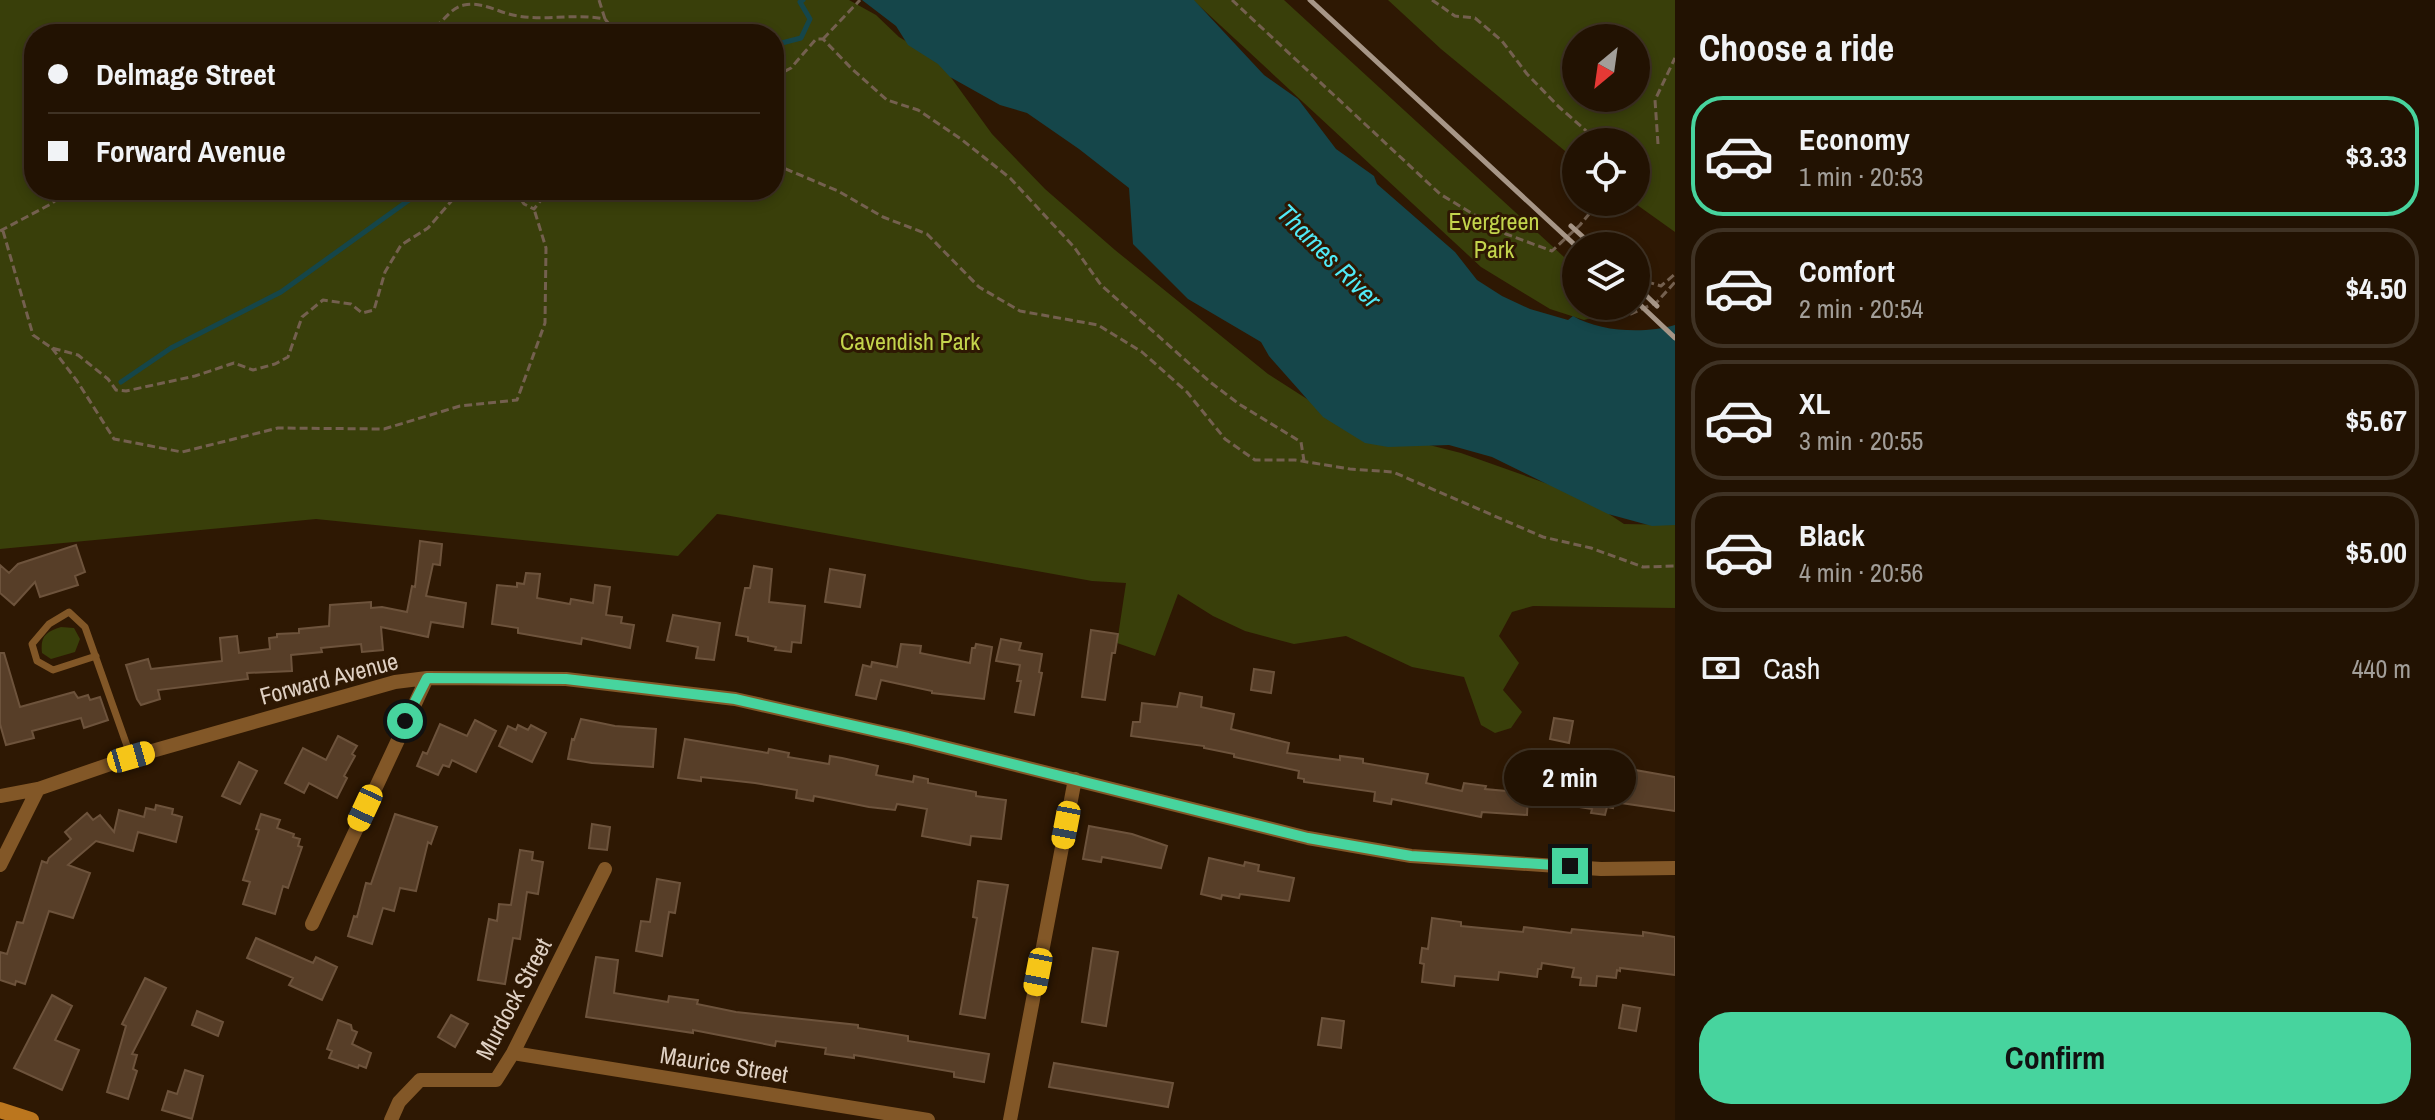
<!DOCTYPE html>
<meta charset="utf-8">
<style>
body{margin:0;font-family:"Archivo Narrow",sans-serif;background:#2a1b0c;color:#f1f3f6;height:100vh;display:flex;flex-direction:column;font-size:30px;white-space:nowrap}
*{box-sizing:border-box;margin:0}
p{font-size:26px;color:#a29e99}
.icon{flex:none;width:44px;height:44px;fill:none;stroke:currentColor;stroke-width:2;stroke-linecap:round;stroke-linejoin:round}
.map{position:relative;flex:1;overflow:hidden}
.sheet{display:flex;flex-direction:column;background:#221202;width:760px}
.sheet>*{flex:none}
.guide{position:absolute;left:24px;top:24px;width:760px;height:176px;border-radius:32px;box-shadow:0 4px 12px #0003,0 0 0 2px #3f3224;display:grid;align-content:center;height:176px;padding:0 24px;background:#221202}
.needle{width:52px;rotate:209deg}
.buttons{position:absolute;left:1562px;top:24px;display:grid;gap:16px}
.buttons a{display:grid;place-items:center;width:88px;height:88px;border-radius:50%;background:#221202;box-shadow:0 4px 12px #0003,0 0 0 2px #3f3224;font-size:40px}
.end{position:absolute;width:36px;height:36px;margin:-18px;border:10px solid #47d49e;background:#111;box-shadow:0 0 0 4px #111}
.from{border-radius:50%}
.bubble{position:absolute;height:56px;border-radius:28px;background:#221202;box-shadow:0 4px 12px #0003,0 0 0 2px #3f3224;font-size:26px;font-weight:700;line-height:56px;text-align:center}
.car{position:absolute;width:24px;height:48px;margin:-24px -12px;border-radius:10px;box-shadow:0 0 6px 2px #0007;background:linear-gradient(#f5c518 24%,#345 0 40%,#f5c518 0 76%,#345 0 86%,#f5c518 0)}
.guide b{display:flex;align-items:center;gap:28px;height:76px;font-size:30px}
.guide b+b{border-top:2px solid #3f3224}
.guide i{width:20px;height:20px;background:#f1f3f6}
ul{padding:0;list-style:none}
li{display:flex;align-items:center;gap:24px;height:120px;margin:0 16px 12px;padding:0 8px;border:4px solid #3f3224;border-radius:32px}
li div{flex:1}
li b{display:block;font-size:30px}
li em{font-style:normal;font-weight:700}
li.on{border-color:#47d49e}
li>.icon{width:72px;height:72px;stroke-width:1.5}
h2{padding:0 24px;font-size:36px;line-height:96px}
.pay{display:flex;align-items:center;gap:20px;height:88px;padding:0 24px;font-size:30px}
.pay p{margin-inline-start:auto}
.button{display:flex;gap:16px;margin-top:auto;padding:16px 24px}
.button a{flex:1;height:92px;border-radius:32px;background:#47d49e;color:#111;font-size:32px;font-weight:700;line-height:92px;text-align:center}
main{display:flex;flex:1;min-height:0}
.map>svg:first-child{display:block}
.green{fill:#393f0a;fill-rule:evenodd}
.water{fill:#15464a}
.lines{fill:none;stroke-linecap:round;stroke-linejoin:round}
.stream{stroke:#15464a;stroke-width:5}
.building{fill:#573e28;stroke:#6d533c;stroke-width:2}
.path{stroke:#74604f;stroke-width:3;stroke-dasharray:8 4;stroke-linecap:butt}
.lane{stroke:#825727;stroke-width:7}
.street{stroke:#825727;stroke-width:14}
.secondary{stroke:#bb761e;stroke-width:16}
.rail{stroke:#a79687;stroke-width:5}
.route{stroke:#47d49e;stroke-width:10}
.labels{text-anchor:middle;stroke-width:6;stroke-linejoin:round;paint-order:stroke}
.park-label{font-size:24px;fill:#c3d44c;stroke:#2e1803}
.street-label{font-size:24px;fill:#dfd0c3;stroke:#2e1803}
.water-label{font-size:26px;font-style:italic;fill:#50e9f6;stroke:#2e1803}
</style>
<main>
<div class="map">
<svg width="1675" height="1120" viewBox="0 0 1675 1120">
<rect width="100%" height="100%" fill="#2e1803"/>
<path class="green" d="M0,0H849L876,15L899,37L939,61L992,134L1045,189L1115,250L1268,374L1346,424L1461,453L1582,496L1624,524L1675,525V608L1533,606L1512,612L1499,636L1519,663L1503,690L1522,712L1511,728L1495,733L1481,725L1464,677L1412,667L1346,636L1294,644L1245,631L1213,616L1178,594L1155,656L1117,643L1126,583L1092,581L725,515L717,514L678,556L316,519L0,549ZM34,34H774V190H34Z
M1193,0H1284L1576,268V306H1618L1622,310L1584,320L1550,309L1481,267Z
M1388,0H1675V232L1633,202H1636V142H1576V160L1441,49ZM1576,38H1636V98H1576Z
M61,627L74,628L80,639L75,652L51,659L42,653C40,636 46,632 61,627Z"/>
<path class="water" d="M862,0H1194L1264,75L1298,99L1336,149L1374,176L1377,184L1455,252L1477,280L1502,296L1530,309L1568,320L1573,316C1600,332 1645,334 1675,325V525L1652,526L1608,514L1492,457L1449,445L1388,447L1365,443L1323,417L1269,356L1261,342L1188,299L1133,244L1129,188L1079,149L1027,113L1000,105L950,77L938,64L908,45L896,26Z"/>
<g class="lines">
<path class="stream" d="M774,45L801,38L810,19L800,2L803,0
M121,382L171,348L281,292L423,190"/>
</g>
<path class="building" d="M420,541L442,544L440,565L433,564L426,596L466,603L463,627L431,622L428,637L381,627L383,650L362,652L361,644L321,648L322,652L291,655L292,671L247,673L248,679L158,690L160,699L141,705L137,699L126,665L148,659L151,669L222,661L220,638L237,636L239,653L270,649L269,638L277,637V634L299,633V629L329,626L330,605L371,602V608L382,607L407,612L412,586L415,587Z
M76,545L85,572L75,576L78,585L40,597L35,582L14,605L0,593V565L9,573L18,564Z
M754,566L772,569L769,602L805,606L801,643L792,642L791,652L775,650L776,647L748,641V637L736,635L745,588H750Z
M830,569L865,575L860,607L825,602Z
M526,573L540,574L537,598L570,604L571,599L593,603L595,585L610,587L606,615L622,617L621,623L634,625L630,648L582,638L581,644L541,637L518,633V628L492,624L497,585L517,587V583L524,584Z
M673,615L720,623L714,660L696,658L698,647L667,641Z
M1091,630L1118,634L1115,653H1112L1105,700L1082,697Z
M1001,639L1021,643L1019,650L1042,654L1039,672L1042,673L1034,715L1015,712L1021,681H1017L1020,665L996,661Z
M901,644L921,646L920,653L970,663L972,648H975L976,644L992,647L984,699L932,693V691L881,680L876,699L856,695L863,665L871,667L872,662L897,667Z
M0,653H4L20,707L74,692L78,698L88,695L90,700L100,697L108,720L84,728L81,718L32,731L34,738L6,745L0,724Z
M1254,669L1274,672L1271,693L1251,690Z
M1180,693L1202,697L1201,707L1234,714L1231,729L1289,743L1287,753L1340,760V756L1363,759V763L1428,774L1426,783L1462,791L1464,783L1486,786L1485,789L1528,793L1527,815L1482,812L1481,817L1392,799L1391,804L1374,801L1375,792L1304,782V779L1298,778L1299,771L1234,757V754L1204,748V746L1131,736L1133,722H1140L1142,703L1177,707Z
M1554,718L1573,721L1569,743L1550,739Z
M581,719L615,726L656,729L653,767L592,763L568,759L572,739L574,740Z
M475,720L496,731L476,772L452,760L449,767L443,765L438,775L417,766L423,752L427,754L440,724L467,736Z
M518,725L528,730L531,725L546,733L532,762L499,746L508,726L516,730Z
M338,736L357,746L352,754L355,756L344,776L347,778L337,798L309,783L304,793L285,783L303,748L326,760Z
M685,739L768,753L769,749L789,753L788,757L829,764L830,756L842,758L878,766L876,775L913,782L914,776L928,779V783L976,792V796L1006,800L1001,839L971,836L970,845L922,836L927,809L897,804L895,810L869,807L814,796L813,801L796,798L797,790L755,783L701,777V781L678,778Z
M1560,752L1578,754L1575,772L1633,780L1635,770L1675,777V811L1614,802L1613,808L1607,807L1605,815L1591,813L1592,809L1553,803Z
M239,762L257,771L240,804L222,796Z
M156,805L173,809L172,814L182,817L176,842L138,832L133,851L96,841L68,865L90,873L73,918L49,911L25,984L16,981L15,985L0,980V952L7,954L17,922L23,923L42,861L47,863L49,858L71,839L65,832L87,813L93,820L100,815L114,832L119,810L144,817L146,808L155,810Z
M261,814L280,820L277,828L294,834L293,837L300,839L298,846L302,847L288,888L283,886L275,914L243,904L250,882L243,880L259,830L256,829Z
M395,814L437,827L431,844L428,842L416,891L400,888L394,911L383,908L372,944L348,936L354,916L357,917L366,883L371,884Z
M592,824L610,827L607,850L589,848Z
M1089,826L1132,834L1167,846L1161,868L1102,857L1101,862L1083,859Z
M520,850L533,852L532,860L543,862L538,894L527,892L520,939L513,938L505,984L478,980L489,919L497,921L499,904L511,905Z
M1209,858L1244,866L1245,862L1259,865L1258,871L1294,878L1289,901L1240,894L1239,898L1222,895L1221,899L1201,894Z
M657,879L680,883L675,913L669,912L662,956L636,951L641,921L650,922Z
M978,881L1008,885L985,1018L960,1014L977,918L973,917Z
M1432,918L1461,922V926L1523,932L1524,927L1571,933L1572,929L1643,936V932L1675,937V975L1620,968V971L1617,970L1616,978L1597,976L1596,986L1580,985L1581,978L1572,977L1574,968L1542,963L1541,969H1538L1537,977L1499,972L1498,980L1455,976L1454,986L1422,982L1424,964L1420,963L1422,948L1428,949Z
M256,938L313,963L316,957L337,967L322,1000L289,985L293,978L247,958Z
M1093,948L1118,952L1106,1026L1082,1022Z
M596,957L618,960L614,993L668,1002L669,996L698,1000L697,1004L736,1012L858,1025V1028L908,1036V1041L989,1054L984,1082L954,1077V1072L854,1055V1058L825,1054L826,1048L776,1041L775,1046L693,1030V1033L586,1017Z
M145,978L166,988L132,1054L137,1055L133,1069L137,1071L128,1099L107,1092L126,1026L122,1024Z
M52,995L72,1006L55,1040L79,1050L62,1090L14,1068Z
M1623,1005L1640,1008L1636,1031L1619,1028Z
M197,1011L223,1022L218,1036L192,1025Z
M451,1015L468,1024L455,1047L438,1037Z
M1322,1018L1344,1021L1341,1048L1318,1045Z
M338,1020L351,1025L352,1030L357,1032L352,1044L371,1053L366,1068L359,1065L358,1068L329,1058L332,1051L327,1049Z
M1054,1063L1173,1083L1168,1107L1049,1087Z
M185,1070L203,1076L192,1119L162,1110L168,1091L177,1094Z"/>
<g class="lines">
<path class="path" d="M599,0L605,19
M1232,0L1440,194L1506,234L1552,251L1580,225L1599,202
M1432,0L1455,16L1475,18L1502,41L1527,74L1559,107L1599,142
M411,34C418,32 428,30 434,27C446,20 450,8 464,5C483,1 501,14 518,16C548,21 576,13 605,19L617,34
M823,39L860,0
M774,77L791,68L816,39H823L852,69L887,100L918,110L961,139L1010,178L1074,247L1101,285L1210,382L1239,404L1301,442L1304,461
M1658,144L1655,100L1675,58
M774,164L838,191L883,217L927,234L979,287L1020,311L1098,325L1142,352L1187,392L1225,439L1255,460H1295L1350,469L1393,472L1543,537L1591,548L1643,567L1675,566
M515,190L524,204L534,209L549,190
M0,231L51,204L69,190
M3,231L33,335L52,348L78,355L108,379L116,390L126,391L195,376L234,363L253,370L275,364L288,357L302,317L323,300L351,304L362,313L374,310L385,272L401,245L428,228L461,190
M1636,284L1641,280L1661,286L1675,274
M1622,306L1623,310L1631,314L1657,302L1675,282
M52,348L77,381L114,439L182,452L278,428L384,429L460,406L517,400L545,323L546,248L534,209"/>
<path class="lane" d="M96,656L53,670L37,661L32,644L49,624L69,612L85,627L131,757"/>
<path class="street" d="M0,796L38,789
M0,865L38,789L131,757L395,682L427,678L566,679L735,699L908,738L1308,838L1411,856L1601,869L1675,868
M312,924L427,678
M513,1053L928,1120
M391,1120L399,1102L420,1080H496L513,1053L605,869
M1010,1120L1075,779"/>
<path class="secondary" d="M0,1110L31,1120"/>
<path class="rail" d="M1310,0L1576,246
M1571,226L1593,246
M1636,286L1657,306
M1636,301L1675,338"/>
</g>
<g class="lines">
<path class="route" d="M405,721L427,678L566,679L735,699L908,738L1308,838L1411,856L1570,866"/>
</g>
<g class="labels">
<g class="park-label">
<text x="1494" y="230">Evergreen<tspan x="1494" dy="28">Park</tspan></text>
<text x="910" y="350">Cavendish Park</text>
</g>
<g class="street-label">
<text transform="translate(329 679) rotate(-15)" y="8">Forward Avenue</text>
<text transform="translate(514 999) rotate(-62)" y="8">Murdock Street</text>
<text transform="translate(724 1065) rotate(9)" y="8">Maurice Street</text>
</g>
<g class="water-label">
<text transform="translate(1329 256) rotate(45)" y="9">Thames River</text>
</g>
</g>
</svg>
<div class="buttons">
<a><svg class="needle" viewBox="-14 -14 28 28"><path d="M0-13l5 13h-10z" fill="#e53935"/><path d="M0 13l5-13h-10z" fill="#a29e99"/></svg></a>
<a><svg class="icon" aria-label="locate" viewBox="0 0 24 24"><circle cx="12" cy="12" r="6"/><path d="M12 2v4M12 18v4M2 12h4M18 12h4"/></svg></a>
<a><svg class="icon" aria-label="layers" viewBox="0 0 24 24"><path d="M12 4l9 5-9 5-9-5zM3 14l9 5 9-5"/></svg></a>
</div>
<i class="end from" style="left:405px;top:721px"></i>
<i class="end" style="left:1570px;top:866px"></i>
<div class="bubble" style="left:1504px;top:750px;width:132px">2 min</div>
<i class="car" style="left:131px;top:757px;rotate:74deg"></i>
<i class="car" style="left:365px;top:808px;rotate:205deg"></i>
<i class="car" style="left:1066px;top:825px;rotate:191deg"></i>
<i class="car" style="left:1038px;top:972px;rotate:191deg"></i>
<div class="guide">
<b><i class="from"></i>Delmage Street</b>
<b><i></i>Forward Avenue</b>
</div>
</div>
<section class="sheet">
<h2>Choose a ride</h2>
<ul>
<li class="on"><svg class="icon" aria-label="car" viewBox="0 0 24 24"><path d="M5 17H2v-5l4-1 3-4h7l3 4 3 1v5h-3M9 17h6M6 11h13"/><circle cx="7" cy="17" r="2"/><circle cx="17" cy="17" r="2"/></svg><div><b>Economy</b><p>1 min · 20:53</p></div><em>$3.33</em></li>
<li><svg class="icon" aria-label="car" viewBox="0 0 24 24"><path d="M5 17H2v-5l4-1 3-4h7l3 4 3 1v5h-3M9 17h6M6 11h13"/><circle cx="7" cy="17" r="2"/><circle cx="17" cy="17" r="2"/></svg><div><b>Comfort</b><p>2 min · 20:54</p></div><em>$4.50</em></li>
<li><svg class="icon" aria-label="car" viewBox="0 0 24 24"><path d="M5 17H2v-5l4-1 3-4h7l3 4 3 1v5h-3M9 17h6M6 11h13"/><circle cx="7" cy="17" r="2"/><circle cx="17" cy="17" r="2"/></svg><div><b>XL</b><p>3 min · 20:55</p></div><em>$5.67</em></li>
<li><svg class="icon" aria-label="car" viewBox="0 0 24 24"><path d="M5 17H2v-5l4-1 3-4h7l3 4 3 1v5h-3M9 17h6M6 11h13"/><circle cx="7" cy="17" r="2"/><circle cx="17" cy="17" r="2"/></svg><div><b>Black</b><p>4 min · 20:56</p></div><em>$5.00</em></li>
</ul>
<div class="pay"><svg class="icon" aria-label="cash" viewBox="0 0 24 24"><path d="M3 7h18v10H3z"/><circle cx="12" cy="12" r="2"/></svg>Cash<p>440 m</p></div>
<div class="button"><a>Confirm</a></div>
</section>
</main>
